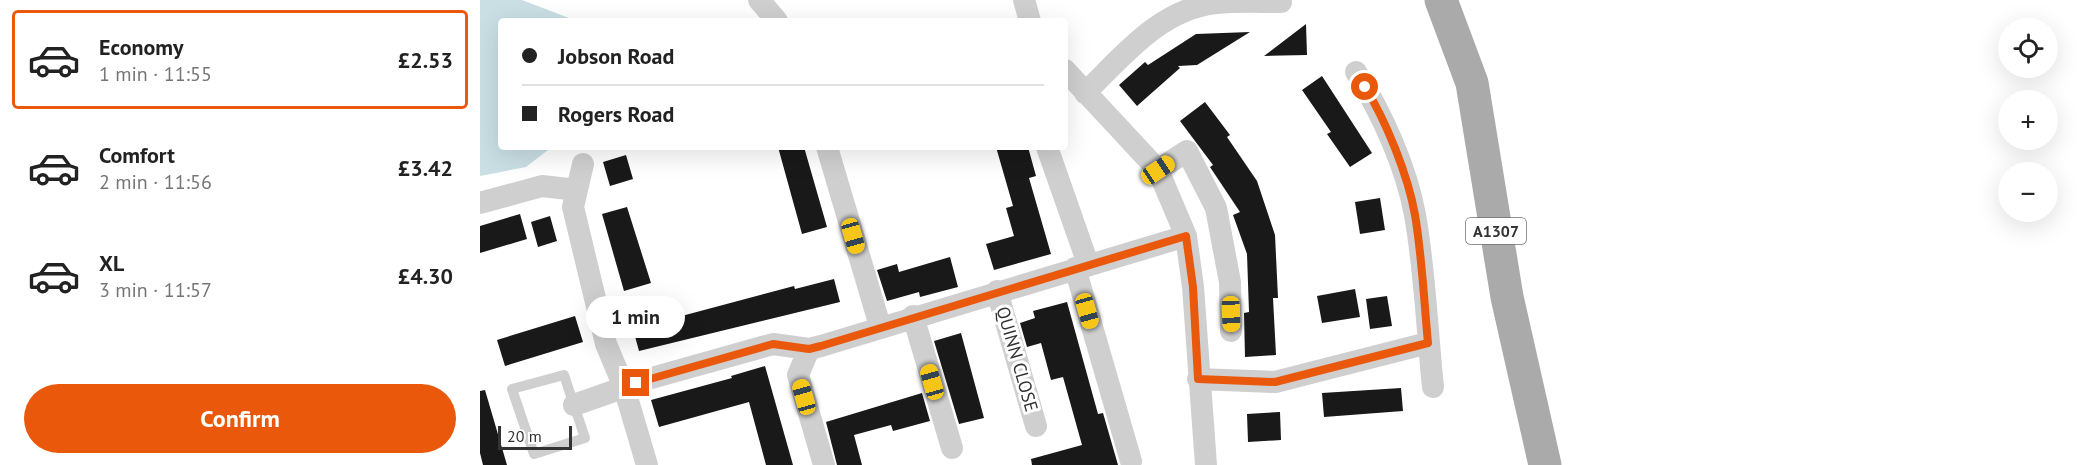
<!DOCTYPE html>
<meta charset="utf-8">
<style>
body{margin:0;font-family:"PT Sans",sans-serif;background:#f2f2f2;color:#222;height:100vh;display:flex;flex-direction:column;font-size:22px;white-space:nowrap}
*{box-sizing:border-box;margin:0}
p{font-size:20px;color:#767676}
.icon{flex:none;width:33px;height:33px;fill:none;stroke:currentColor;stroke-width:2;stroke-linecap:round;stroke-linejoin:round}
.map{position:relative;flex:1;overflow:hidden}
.sheet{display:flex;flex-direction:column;background:#fff;width:480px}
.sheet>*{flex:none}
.guide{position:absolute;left:18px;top:18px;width:570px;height:132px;border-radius:6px;box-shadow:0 6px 24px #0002;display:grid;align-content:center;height:132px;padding:0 24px;background:#fff}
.buttons{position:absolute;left:1518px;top:18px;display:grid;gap:12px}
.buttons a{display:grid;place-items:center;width:60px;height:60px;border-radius:50%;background:#fff;box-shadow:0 6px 24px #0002;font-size:30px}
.scale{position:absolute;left:18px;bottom:15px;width:74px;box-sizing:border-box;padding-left:6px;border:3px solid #323232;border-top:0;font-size:16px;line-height:21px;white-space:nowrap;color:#323232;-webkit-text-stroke:4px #fff;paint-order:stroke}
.end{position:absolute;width:27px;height:27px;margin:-14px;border:8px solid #ea580c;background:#fff;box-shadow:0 0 0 3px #fff}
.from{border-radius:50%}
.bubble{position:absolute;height:42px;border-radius:21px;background:#fff;box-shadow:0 6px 24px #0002;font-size:20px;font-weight:800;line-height:42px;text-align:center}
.car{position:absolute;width:18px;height:36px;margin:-18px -9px;border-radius:8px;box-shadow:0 0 4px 2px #0007;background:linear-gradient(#f5c518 24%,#345 0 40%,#f5c518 0 76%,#345 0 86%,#f5c518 0)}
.guide b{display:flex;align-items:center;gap:21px;height:57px;font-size:22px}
.guide b+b{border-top:2px solid #e0e0e0}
.guide i{width:15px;height:15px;background:#222}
ul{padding:10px 0 0;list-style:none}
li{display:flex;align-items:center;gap:18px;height:99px;margin:0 12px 9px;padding:0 12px;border:3px solid transparent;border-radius:6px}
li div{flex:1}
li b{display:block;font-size:22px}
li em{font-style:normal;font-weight:800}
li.current{border-color:#ea580c}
li>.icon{width:54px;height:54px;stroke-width:1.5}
.cta{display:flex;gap:12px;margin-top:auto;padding:12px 24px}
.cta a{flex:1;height:69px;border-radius:36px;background:#ea580c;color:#fff;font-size:24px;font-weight:800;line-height:69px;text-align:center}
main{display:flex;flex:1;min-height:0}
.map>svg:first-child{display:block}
.water{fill:#c9dfe4}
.building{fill:#191919}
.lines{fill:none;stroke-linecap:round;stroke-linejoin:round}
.service{stroke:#cfcfcf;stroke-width:10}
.minor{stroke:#cfcfcf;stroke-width:22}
.primary{stroke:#aaa;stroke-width:33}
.route{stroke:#ea580c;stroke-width:8}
.labels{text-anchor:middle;stroke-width:6;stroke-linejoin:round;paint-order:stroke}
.shield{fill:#fff;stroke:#707070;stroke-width:1.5}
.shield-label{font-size:16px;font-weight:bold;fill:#323232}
.street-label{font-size:18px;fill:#323232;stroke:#fff}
</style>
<main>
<section class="sheet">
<ul>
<li class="current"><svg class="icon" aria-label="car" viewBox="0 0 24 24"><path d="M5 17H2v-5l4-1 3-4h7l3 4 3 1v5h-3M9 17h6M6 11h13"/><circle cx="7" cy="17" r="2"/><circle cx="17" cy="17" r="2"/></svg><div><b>Economy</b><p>1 min · 11:55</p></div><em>£2.53</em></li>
<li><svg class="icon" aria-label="car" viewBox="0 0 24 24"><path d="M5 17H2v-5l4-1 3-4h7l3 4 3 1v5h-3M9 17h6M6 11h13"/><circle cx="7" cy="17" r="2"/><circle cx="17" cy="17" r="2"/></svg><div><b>Comfort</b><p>2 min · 11:56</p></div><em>£3.42</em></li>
<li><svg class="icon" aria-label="car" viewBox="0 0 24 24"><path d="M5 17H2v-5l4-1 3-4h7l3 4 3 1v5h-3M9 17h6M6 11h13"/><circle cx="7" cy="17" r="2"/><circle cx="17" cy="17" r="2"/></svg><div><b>XL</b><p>3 min · 11:57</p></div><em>£4.30</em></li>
</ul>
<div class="cta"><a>Confirm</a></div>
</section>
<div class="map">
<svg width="1597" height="465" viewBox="0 0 1597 465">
<rect width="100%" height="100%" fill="#fff"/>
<path class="water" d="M0,0H42L97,21H21V147H72L46,167L0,176Z"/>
<path class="building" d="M826,24L827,55L784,56Z
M770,32L717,65L698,66L700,68L657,106L639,85L665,62L668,65L716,34Z
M842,76L892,153L870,167L847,134L851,132L822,90Z
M725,102L750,135L747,137L777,181L795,235L798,298H793L796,355L765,357L764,313L769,312L767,254L753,215L760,212L730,167L733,165L700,121Z
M298,147H324L347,227L322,234Z
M516,147H548L556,176L549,178L571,254L514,270L506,244L534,236L526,208L533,206Z
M146,155L153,179L130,186L123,162Z
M900,198L905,230L880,234L875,202Z
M147,207L171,283L144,291L122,214Z
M40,214L47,239L0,253V226Z
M70,216L77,241L58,247L51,222Z
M470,257L478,287L440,297L439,292L407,301L397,270L417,264L419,272Z
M354,279L360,302L159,351L153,329L314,286L315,289Z
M875,289L880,317L842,323L837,296Z
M907,296L912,326L890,329L886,299Z
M587,302L618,414L623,413L638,465H552L551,459L602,445L583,377L571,380L561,343L547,347L540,323L555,318L553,311Z
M95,316L103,342L25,366L17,340Z
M481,333L504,418L479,424L454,341Z
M285,366L313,465H286L269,402L179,427L171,400L252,378L251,376Z
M921,388L923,411L844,417L842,393Z
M5,390L27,465H3L0,453V391Z
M442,393L450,421L413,431L411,425L374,435L382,465H357L346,422Z
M800,412L801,440L768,442L767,414Z"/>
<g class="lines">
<path class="service" d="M84,375L105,438L54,454L32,389Z"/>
<path class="minor" d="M279,0L297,21
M544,0L550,21
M585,70L678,170L706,236L713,287L726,465
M876,72C902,114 926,166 935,215C945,271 947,330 953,387
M605,93C643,56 680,9 736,3C757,1 780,2 801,2
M347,147L400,326
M567,147L608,264
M103,164L93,207L126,344L144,387L167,465
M678,170L707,151L736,208L750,282L751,331
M0,203L62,186L97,190
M595,268L651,461
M517,291L556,426
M433,316L472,448
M329,349L318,375L344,465
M718,379L795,382L948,343
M94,405L168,379L293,344L329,349L341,346L706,236"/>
<path class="primary" d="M961,0L992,83L1027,297L1065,465"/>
</g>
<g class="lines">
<path class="route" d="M156,383L293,344L329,349L341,346L706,236L713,287L718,379L795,382L948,343C944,301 942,256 935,215C928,175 906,121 885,87"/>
</g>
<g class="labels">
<rect class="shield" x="986" y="218" width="60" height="26" rx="4.5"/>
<g class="shield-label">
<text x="1016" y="237">A1307</text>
</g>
<g class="street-label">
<text transform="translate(537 359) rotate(74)" y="6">QUINN CLOSE</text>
</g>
</g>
</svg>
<div class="buttons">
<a><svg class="icon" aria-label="locate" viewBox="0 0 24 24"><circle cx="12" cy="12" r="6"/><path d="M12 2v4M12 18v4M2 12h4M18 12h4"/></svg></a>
<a>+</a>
<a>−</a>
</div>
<div class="scale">20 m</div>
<i class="end from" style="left:885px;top:87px"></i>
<i class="end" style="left:156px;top:383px"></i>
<div class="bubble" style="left:106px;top:296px;width:99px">1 min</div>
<i class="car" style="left:678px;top:170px;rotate:56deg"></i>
<i class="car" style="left:373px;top:236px;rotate:164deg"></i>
<i class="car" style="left:607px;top:311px;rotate:164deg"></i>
<i class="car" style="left:751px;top:314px;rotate:178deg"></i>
<i class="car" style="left:452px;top:382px;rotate:344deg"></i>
<i class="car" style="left:324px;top:397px;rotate:344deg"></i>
<div class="guide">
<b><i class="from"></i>Jobson Road</b>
<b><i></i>Rogers Road</b>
</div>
</div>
</main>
